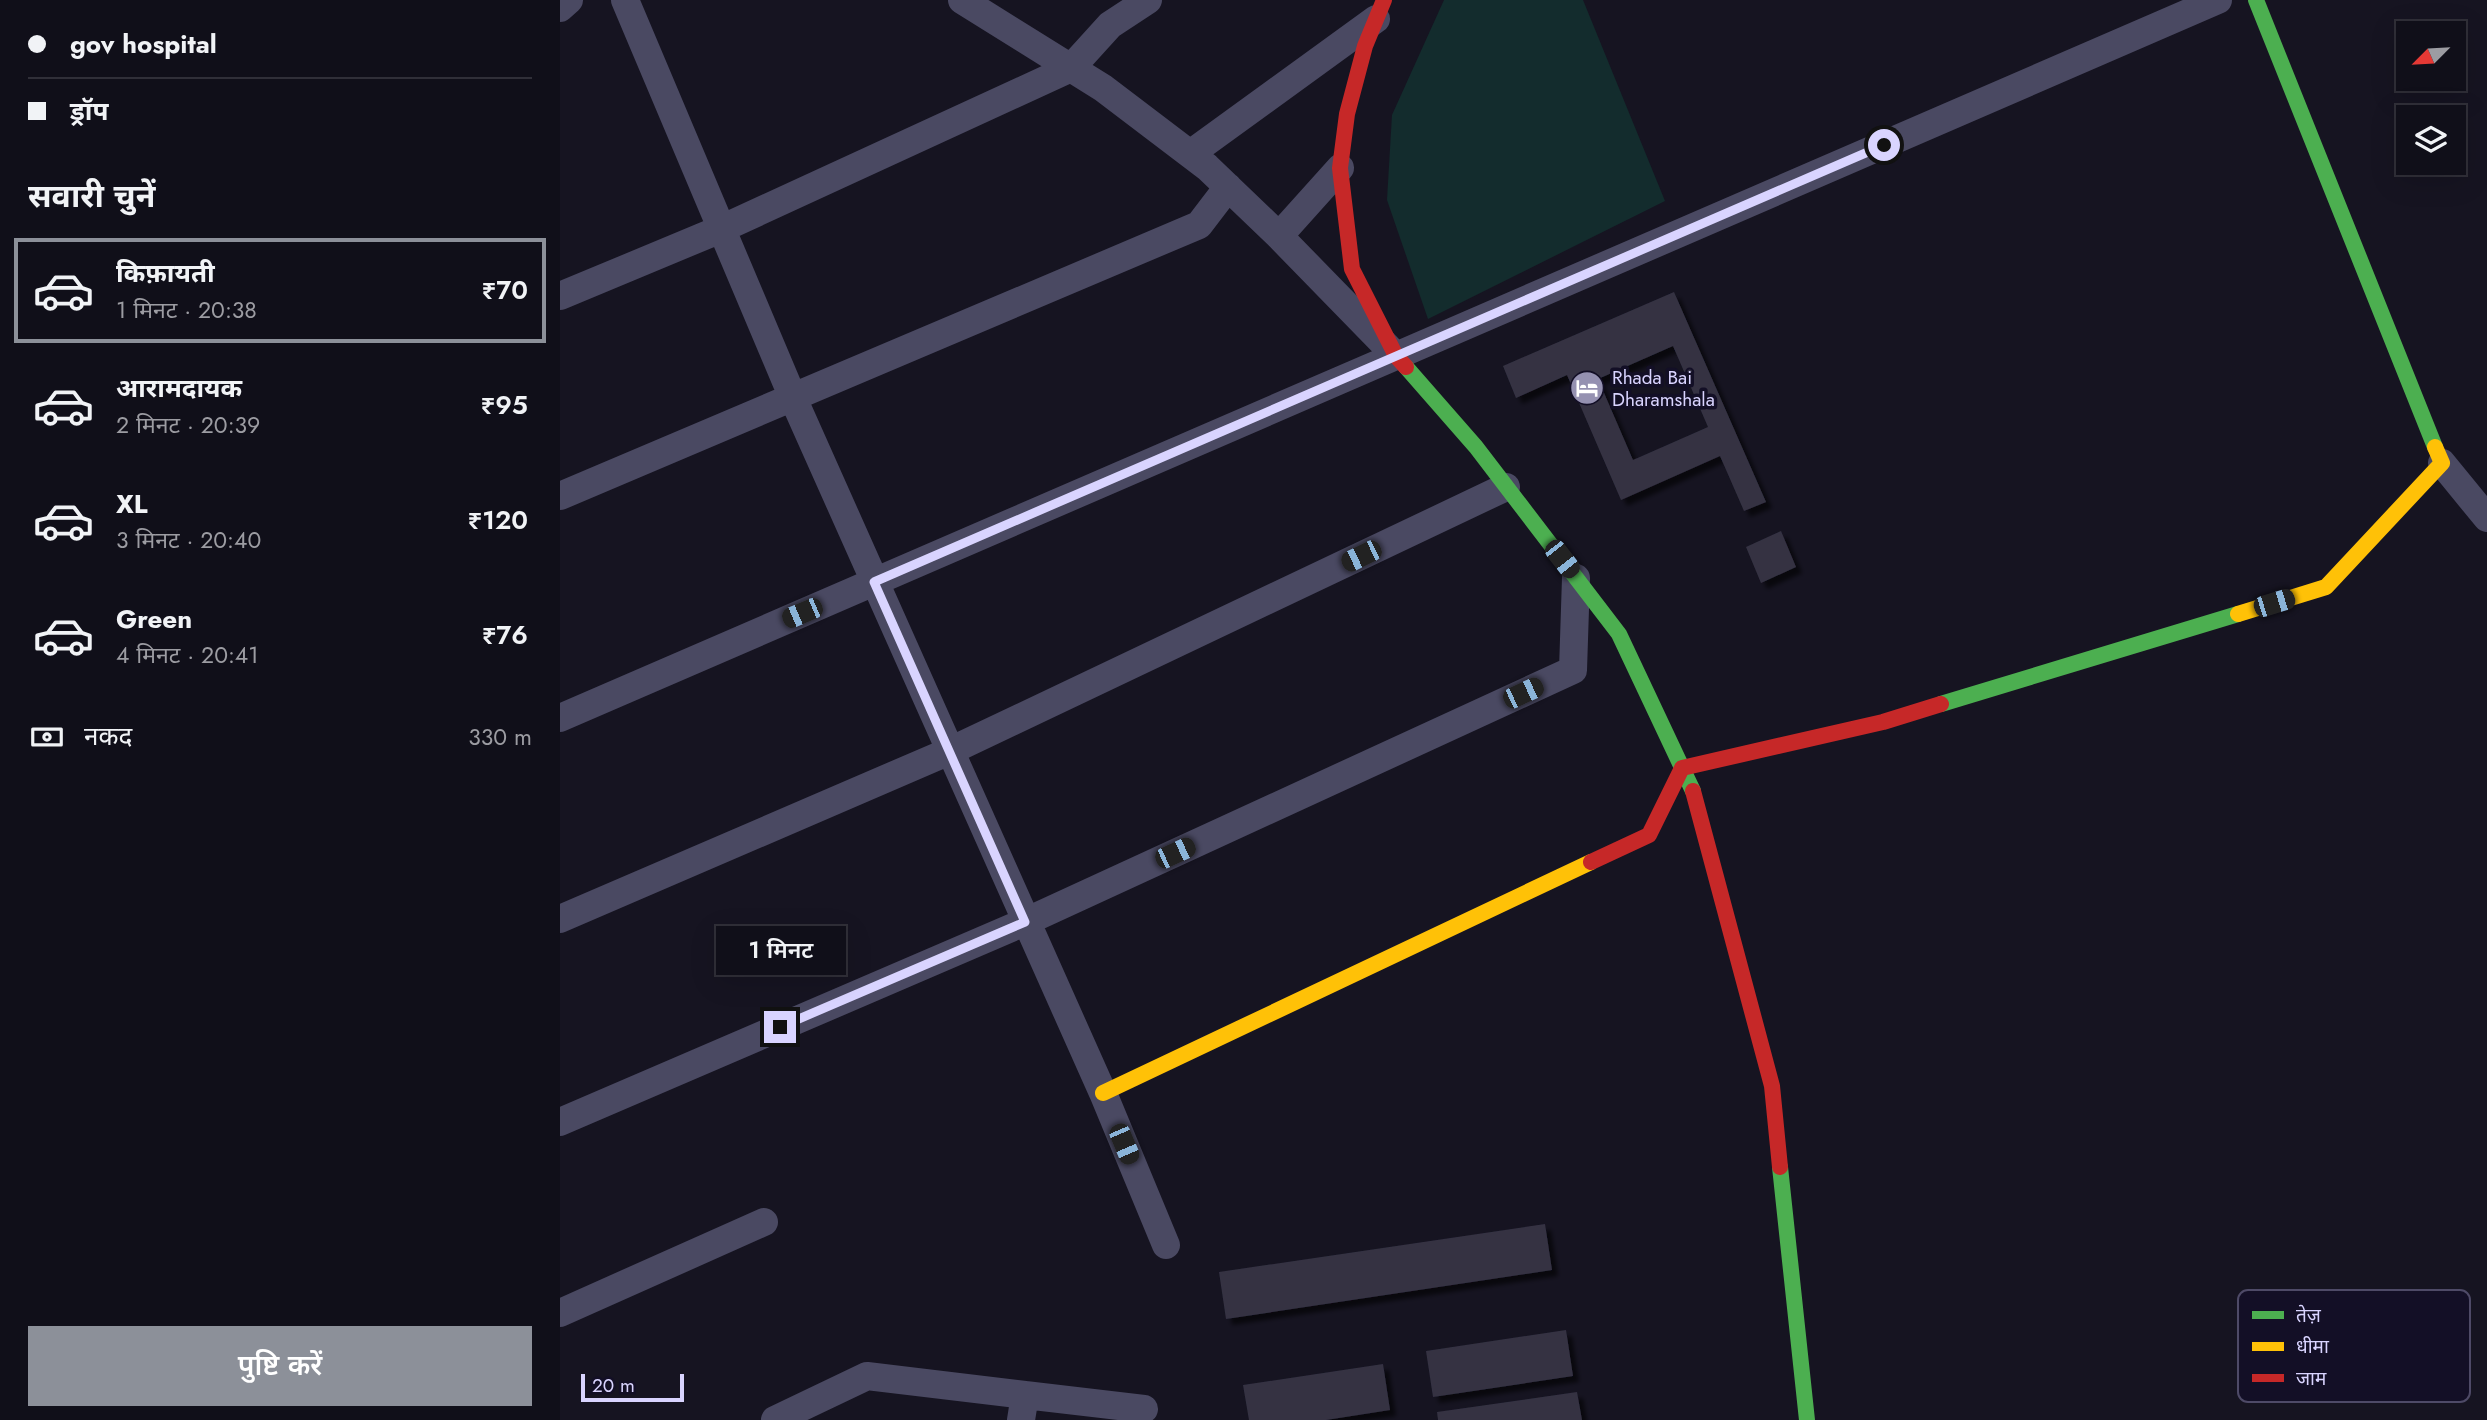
<!DOCTYPE html>
<html lang="hi">
<meta charset="utf-8">
<style>
body{margin:0;font-family:Jost,"Noto Sans Devanagari",sans-serif;background:#191822;color:#f1f3f6;height:100vh;display:flex;flex-direction:column;font-size:26px;white-space:nowrap}
*{box-sizing:border-box;margin:0}
p{font-size:23px;color:#9c9ca2}
.icon{flex:none;width:38px;height:38px;fill:none;stroke:currentColor;stroke-width:2;stroke-linecap:round;stroke-linejoin:round}
.map{position:relative;flex:1;overflow:hidden}
.sheet{display:flex;flex-direction:column;background:#100f19;width:560px}
.sheet>*{flex:none}
.banner{display:grid;align-content:center;height:154px;padding:0 28px;background:#100f19}
.needle{width:46px;rotate:246deg}
.tools{position:absolute;left:1836px;top:21px;display:grid;gap:14px}
.tools a{display:grid;place-items:center;width:70px;height:70px;border-radius:0px;background:#100f19;box-shadow:0 7px 28px #0002,0 0 0 2px #302f38;font-size:35px}
.scale{position:absolute;left:21px;bottom:18px;width:103px;box-sizing:border-box;padding-left:7px;border:4px solid #d9d4ff;border-top:0;font-size:19px;line-height:24px;white-space:nowrap;color:#d9d4ff;-webkit-text-stroke:5px #130f26;paint-order:stroke}
.end{position:absolute;width:32px;height:32px;margin:-16px;border:9px solid #d9d4ff;background:#111;box-shadow:0 0 0 4px #111}
.from{border-radius:50%}
.bubble{position:absolute;height:49px;border-radius:0px;background:#100f19;box-shadow:0 7px 28px #0002,0 0 0 2px #302f38;font-size:23px;font-weight:600;line-height:49px;text-align:center}
.car{position:absolute;width:21px;height:42px;margin:-21px -10px;border-radius:9px;box-shadow:0 0 5px 2px #0007;background:linear-gradient(#222 24%,#8ab4d8 0 40%,#222 0 76%,#8ab4d8 0 86%,#222 0)}
.banner b{display:flex;align-items:center;gap:24px;height:66px;font-size:26px}
.banner b+b{border-top:2px solid #302f38}
.banner i{width:18px;height:18px;background:#f1f3f6}
ul{padding:0;list-style:none}
li{display:flex;align-items:center;gap:21px;height:105px;margin:0 14px 10px;padding:0 14px;border:4px solid transparent;border-radius:0px}
li div{flex:1}
li b{display:block;font-size:26px}
li em{font-style:normal;font-weight:600}
li.selected{border-color:#8c9099}
li>.icon{width:63px;height:63px;stroke-width:1.5}
h2{padding:0 28px;font-size:32px;line-height:84px}
.pay{display:flex;align-items:center;gap:18px;height:77px;padding:0 28px;font-size:26px}
.pay p{margin-inline-start:auto}
.cta{display:flex;gap:14px;margin-top:auto;padding:14px 28px}
.cta a{flex:1;height:80px;border-radius:0px;background:#8c9099;color:#fff;font-size:28px;font-weight:600;line-height:80px;text-align:center}
main{display:flex;flex:1;min-height:0}
.map>svg:first-child{display:block}
.green{fill:#132c2d}
.building{fill:#343243;fill-rule:evenodd;filter:url(#shadow)}
.lines{fill:none;stroke-linecap:round;stroke-linejoin:round}
.street{stroke:#4a4962;stroke-width:28}
.fast{stroke:#4caf50;stroke-width:16}
.slow{stroke:#ffc107;stroke-width:16}
.jam{stroke:#c62828;stroke-width:16}
.route{stroke:#d9d4ff;stroke-width:9}
.labels{text-anchor:middle;stroke-width:7;stroke-linejoin:round;paint-order:stroke}
.poi-label{font-size:19px;fill:#d9d4ff;stroke:#130f26;text-anchor:start}
.key{fill:#130f26;stroke:#4e4a67;stroke-width:2}
.key-label{font-size:19px;fill:#d9d4ff}
</style>
<main>
<section class="sheet">
<div class="banner">
<b><i class="from"></i>gov hospital</b>
<b><i></i>ड्रॉप</b>
</div>
<h2>सवारी चुनें</h2>
<ul>
<li class="selected"><svg class="icon" aria-label="car" viewBox="0 0 24 24"><path d="M5 17H2v-5l4-1 3-4h7l3 4 3 1v5h-3M9 17h6M6 11h13"/><circle cx="7" cy="17" r="2"/><circle cx="17" cy="17" r="2"/></svg><div><b>किफ़ायती</b><p>1 मिनट · 20:38</p></div><em>₹70</em></li>
<li><svg class="icon" aria-label="car" viewBox="0 0 24 24"><path d="M5 17H2v-5l4-1 3-4h7l3 4 3 1v5h-3M9 17h6M6 11h13"/><circle cx="7" cy="17" r="2"/><circle cx="17" cy="17" r="2"/></svg><div><b>आरामदायक</b><p>2 मिनट · 20:39</p></div><em>₹95</em></li>
<li><svg class="icon" aria-label="car" viewBox="0 0 24 24"><path d="M5 17H2v-5l4-1 3-4h7l3 4 3 1v5h-3M9 17h6M6 11h13"/><circle cx="7" cy="17" r="2"/><circle cx="17" cy="17" r="2"/></svg><div><b>XL</b><p>3 मिनट · 20:40</p></div><em>₹120</em></li>
<li><svg class="icon" aria-label="car" viewBox="0 0 24 24"><path d="M5 17H2v-5l4-1 3-4h7l3 4 3 1v5h-3M9 17h6M6 11h13"/><circle cx="7" cy="17" r="2"/><circle cx="17" cy="17" r="2"/></svg><div><b>Green</b><p>4 मिनट · 20:41</p></div><em>₹76</em></li>
</ul>
<div class="pay"><svg class="icon" aria-label="cash" viewBox="0 0 24 24"><path d="M3 7h18v10H3z"/><circle cx="12" cy="12" r="2"/></svg>नकद<p>330 m</p></div>
<div class="cta"><a>पुष्टि करें</a></div>
</section>
<div class="map">
<svg width="1927" height="1420" viewBox="0 0 1927 1420">
<defs>
<filter id="shadow"><feDropShadow dx="6" dy="6" stdDeviation="2" flood-color="#0009"/></filter>
</defs>
<rect width="100%" height="100%" fill="#161421"/>
<path class="green" d="M884,0H1023L1105,201L868,319L827,200L832,115Z"/>
<path class="building" d="M1114,292L1206,502L1184,511L1160,456L1061,500L1007,375L956,398L943,366ZM1113,346L1148,427L1073,460L1038,379Z
M1221,531L1236,567L1201,583L1186,547Z
M985,1224L992,1270L666,1319L659,1272Z
M1006,1330L1013,1376L873,1397L866,1351Z
M823,1364L830,1410L766,1420H689L683,1385Z
M1017,1392L1022,1420H878L877,1412Z"/>
<g class="lines">
<path class="street" d="M65,0L233,398L543,1093L606,1245
M402,0L543,88L647,167L719,236
M0,8L9,0
M630,154L816,19
M780,168L719,236L836,356L1658,0
M0,296L161,229L511,68L550,25L588,0
M1882,463L1927,518
M0,496L639,225L668,187
M0,718L836,356
M0,919L390,751L946,487
M0,1122L465,922L1013,670L1016,578
M0,1313L204,1222
M215,1420L307,1376L465,1395
M461,1420L465,1395L584,1409"/>
<path class="fast" d="M1696,0L1875,447
M846,367L916,447L1059,634L1133,791
M1381,704L1678,614
M1220,1167L1247,1420"/>
<path class="slow" d="M1678,614L1766,587L1882,463L1875,447
M543,1093L1031,862"/>
<path class="jam" d="M824,0L805,46L787,114L780,168L792,269L836,356L846,367
M1133,791L1212,1086L1220,1167
M1031,862L1089,835L1122,768L1323,722L1381,704"/>
</g>
<g class="lines">
<path class="route" d="M220,1027L465,922L314,582L1324,145"/>
</g>
<defs>
<g id="hotel-disc" transform="scale(1.75)"><circle r="9.5" fill="#9591b1" stroke="#130f26"/><path d="M-6-4.5h1.5V1H6V5H4.5V3h-9V5H-6ZM-4 0a1.8 1.8 0 1 1 3.6 0ZM.5 0V-2.5h3Q6-2.5 6 0Z" fill="#fff"/></g>
</defs>
<g fill-rule="evenodd">
<use href="#hotel-disc" x="1027" y="388"/>
</g>
<g class="labels">
<g class="poi-label">
<text x="1052" y="384">Rhada Bai<tspan x="1052" dy="22">Dharamshala</tspan></text>
</g>
</g>
<rect x="1678" y="1290" width="232" height="112" rx="10" class="key"/>
<rect x="1692" y="1311" width="32" height="8" fill="#4caf50"/>
<rect x="1692" y="1342" width="32" height="9" fill="#ffc107"/>
<rect x="1692" y="1374" width="32" height="8" fill="#c62828"/>
<g class="key-label">
<text x="1736" y="1322">तेज़</text>
<text x="1736" y="1353">धीमा</text>
<text x="1736" y="1385">जाम</text>
</g>
</svg>
<div class="tools">
<a><svg class="needle" viewBox="-14 -14 28 28"><path d="M0-13l5 13h-10z" fill="#e53935"/><path d="M0 13l5-13h-10z" fill="#9c9ca2"/></svg></a>
<a><svg class="icon" aria-label="layers" viewBox="0 0 24 24"><path d="M12 4l9 5-9 5-9-5zM3 14l9 5 9-5"/></svg></a>
</div>
<div class="scale">20 m</div>
<i class="end from" style="left:1324px;top:145px"></i>
<i class="end" style="left:220px;top:1027px"></i>
<div class="bubble" style="left:156px;top:926px;width:130px">1 मिनट</div>
<i class="car" style="left:801px;top:556px;rotate:244deg"></i>
<i class="car" style="left:1002px;top:559px;rotate:142deg"></i>
<i class="car" style="left:1714px;top:603px;rotate:73deg"></i>
<i class="car" style="left:242px;top:613px;rotate:247deg"></i>
<i class="car" style="left:963px;top:693px;rotate:65deg"></i>
<i class="car" style="left:615px;top:853px;rotate:65deg"></i>
<i class="car" style="left:564px;top:1144px;rotate:157deg"></i>
</div>
</main>
